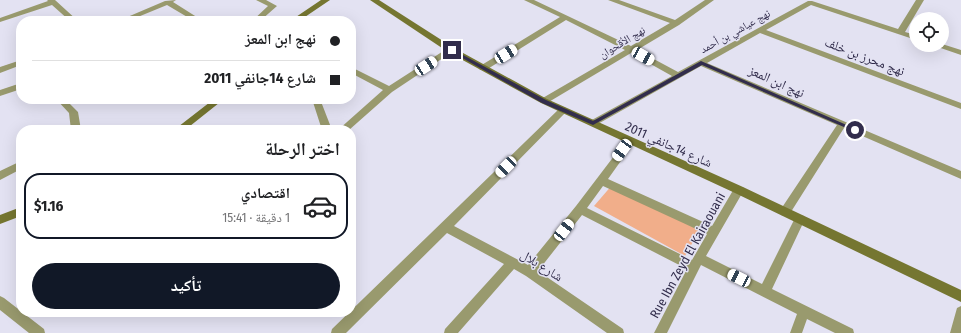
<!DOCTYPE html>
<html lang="ar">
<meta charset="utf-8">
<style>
body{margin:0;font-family:"Fira Sans Condensed","Noto Naskh Arabic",sans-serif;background:#f6f6f6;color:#202124;direction:rtl;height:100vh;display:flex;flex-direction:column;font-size:15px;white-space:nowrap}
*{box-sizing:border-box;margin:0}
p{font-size:13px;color:#757577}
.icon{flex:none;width:22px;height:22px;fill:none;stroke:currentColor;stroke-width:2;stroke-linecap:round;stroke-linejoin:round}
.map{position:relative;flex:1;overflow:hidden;direction:ltr}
.drawer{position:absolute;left:16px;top:125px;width:340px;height:192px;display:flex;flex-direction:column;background:#fff;border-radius:16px;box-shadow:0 4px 16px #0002;direction:rtl}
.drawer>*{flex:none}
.guide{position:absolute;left:16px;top:16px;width:340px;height:88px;border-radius:16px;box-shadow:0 4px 16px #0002;direction:rtl;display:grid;align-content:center;height:88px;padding:0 16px;background:#fff}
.buttons{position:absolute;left:909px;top:12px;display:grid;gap:8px}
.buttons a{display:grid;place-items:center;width:40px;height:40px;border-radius:50%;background:#fff;box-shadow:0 4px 16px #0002;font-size:20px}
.end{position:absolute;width:18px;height:18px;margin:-9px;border:5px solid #322d4c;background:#fff;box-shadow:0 0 0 2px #fff}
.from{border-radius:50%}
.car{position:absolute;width:12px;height:24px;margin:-12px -6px;border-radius:5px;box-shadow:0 0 3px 1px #0007;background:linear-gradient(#fff 24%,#345 0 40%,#fff 0 76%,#345 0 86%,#fff 0)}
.guide b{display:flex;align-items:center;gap:14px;height:38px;font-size:15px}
.guide b+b{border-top:1px solid #e0e0e0}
.guide i{width:10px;height:10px;background:#202124}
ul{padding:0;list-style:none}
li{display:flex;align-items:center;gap:12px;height:66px;margin:0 8px 6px;padding:0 8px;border:2px solid transparent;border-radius:16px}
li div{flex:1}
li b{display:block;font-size:15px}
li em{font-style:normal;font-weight:700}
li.on{border-color:#111827}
li>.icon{width:36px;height:36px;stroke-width:1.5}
h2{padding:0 16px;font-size:18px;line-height:48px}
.cta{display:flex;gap:8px;margin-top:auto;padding:8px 16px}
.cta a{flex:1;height:46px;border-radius:24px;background:#111827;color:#fff;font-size:16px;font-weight:700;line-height:46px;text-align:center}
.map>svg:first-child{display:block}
.green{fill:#f1ae8a}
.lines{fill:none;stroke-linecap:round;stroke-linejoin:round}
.street{fill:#999a6e;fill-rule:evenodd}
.secondary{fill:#757631;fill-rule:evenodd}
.route{fill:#322d4c}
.labels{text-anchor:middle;stroke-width:3;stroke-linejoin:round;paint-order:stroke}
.far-street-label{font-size:11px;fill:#322d4c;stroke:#e3e2f2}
.street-label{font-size:13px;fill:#322d4c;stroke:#e3e2f2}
</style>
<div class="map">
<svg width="961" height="333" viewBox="0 0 961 333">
<rect width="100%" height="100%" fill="#e3e2f2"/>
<path class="green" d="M613,184L700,229L685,256L594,206Z"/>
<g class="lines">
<path class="street" d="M47,0H55L78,21H70L52,5L0,22V18L48,1Z
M176,0L173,2L203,21H194L167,5L128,21H118L165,1Z
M256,0H266L277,6L260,21H252L268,6Z
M524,0H534L631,46L670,23L608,0H619L675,20L705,0H714L679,25L637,50L678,72L808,1H812L898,29L916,0H924L905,32L916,35V40L811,5L766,30L961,103V109L760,33L707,63L961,171V179L844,128L789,215L785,216L781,215L780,212L781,209L837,125L701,66L596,125H590L588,123L590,121L672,76L631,53L547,103H541L540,101L541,99L625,50L566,20L486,70H480L479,68L480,66L560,17Z
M942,44L961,50V55L932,45Z
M448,48H454L455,50L392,92L349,130H338L383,90L351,73V67L389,86Z
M21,60V65L0,73V67Z
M21,83V89L0,96V90Z
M56,99H65L78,112L81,130H71L69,113Z
M312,99H320L332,130H322Z
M563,107L566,108L567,110L566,112L454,226L528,265L576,206L627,139L630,138L635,141L608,179L712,226L735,187H743L744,190L706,256L762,284L796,216L800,215L804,216L805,219L772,289L853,329L854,333H835L807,319L802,333H790L797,314L701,265L667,333H654L687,269L582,215L538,271L623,329L624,333H607L526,276L514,269L458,333H444L445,329L504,264L447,233L346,333H331L332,329L560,108ZM603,186L707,234L692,260L587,208Z
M21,161V169L0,180V171Z
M0,296L4,298L44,329L45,333H29L0,310Z
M961,306V333H950L957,308Z"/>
<path class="secondary" d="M321,0H330L299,21H290Z
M370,0H379L454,48L547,99L743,187L961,290V302L735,193L541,103L448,52Z
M214,99H224L185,130H174Z
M21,207V216L0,224V215Z"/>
</g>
<path class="route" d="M452,49L546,100L593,121L701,61L858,130L853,131L702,65L593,125L542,103L450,51L449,50Z"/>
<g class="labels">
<g class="far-street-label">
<text transform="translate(735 31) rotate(-29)" y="4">نهج عياشي بن أحمد</text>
<text transform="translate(622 42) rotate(-31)" y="4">نهج الأقحوان</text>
</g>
<g class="street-label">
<text transform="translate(865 56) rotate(21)" y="5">نهج محرز بن خلف</text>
<text transform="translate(777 81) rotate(24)" y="5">نهج ابن المعز</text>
<text transform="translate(669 144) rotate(24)" y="5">شارع 14جانفي 2011</text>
<text transform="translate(687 255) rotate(-61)" y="5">Rue Ibn Zeyd El Kairaouani</text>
<text transform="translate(542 265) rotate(32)" y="5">شارع بلال</text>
</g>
</g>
</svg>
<div class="buttons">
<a><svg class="icon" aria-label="locate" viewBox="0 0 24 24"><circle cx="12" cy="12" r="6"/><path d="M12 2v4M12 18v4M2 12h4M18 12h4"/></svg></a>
</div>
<i class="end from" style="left:855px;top:130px"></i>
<i class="end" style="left:452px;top:50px"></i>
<i class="car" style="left:506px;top:54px;rotate:58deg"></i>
<i class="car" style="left:643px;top:56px;rotate:119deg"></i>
<i class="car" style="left:426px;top:66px;rotate:57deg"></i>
<i class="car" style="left:622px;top:150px;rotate:216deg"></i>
<i class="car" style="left:506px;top:167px;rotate:225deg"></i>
<i class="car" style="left:564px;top:230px;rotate:38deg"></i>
<i class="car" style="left:739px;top:278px;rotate:296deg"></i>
<div class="guide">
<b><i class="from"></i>نهج ابن المعز</b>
<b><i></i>شارع 14جانفي 2011</b>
</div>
<section class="drawer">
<h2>اختر الرحلة</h2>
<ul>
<li class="on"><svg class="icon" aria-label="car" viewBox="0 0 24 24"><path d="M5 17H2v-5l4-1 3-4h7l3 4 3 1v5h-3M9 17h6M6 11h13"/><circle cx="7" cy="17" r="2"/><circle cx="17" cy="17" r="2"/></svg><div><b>اقتصادي</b><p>1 دقيقة · 15:41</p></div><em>$1.16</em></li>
</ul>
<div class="cta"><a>تأكيد</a></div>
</section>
</div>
